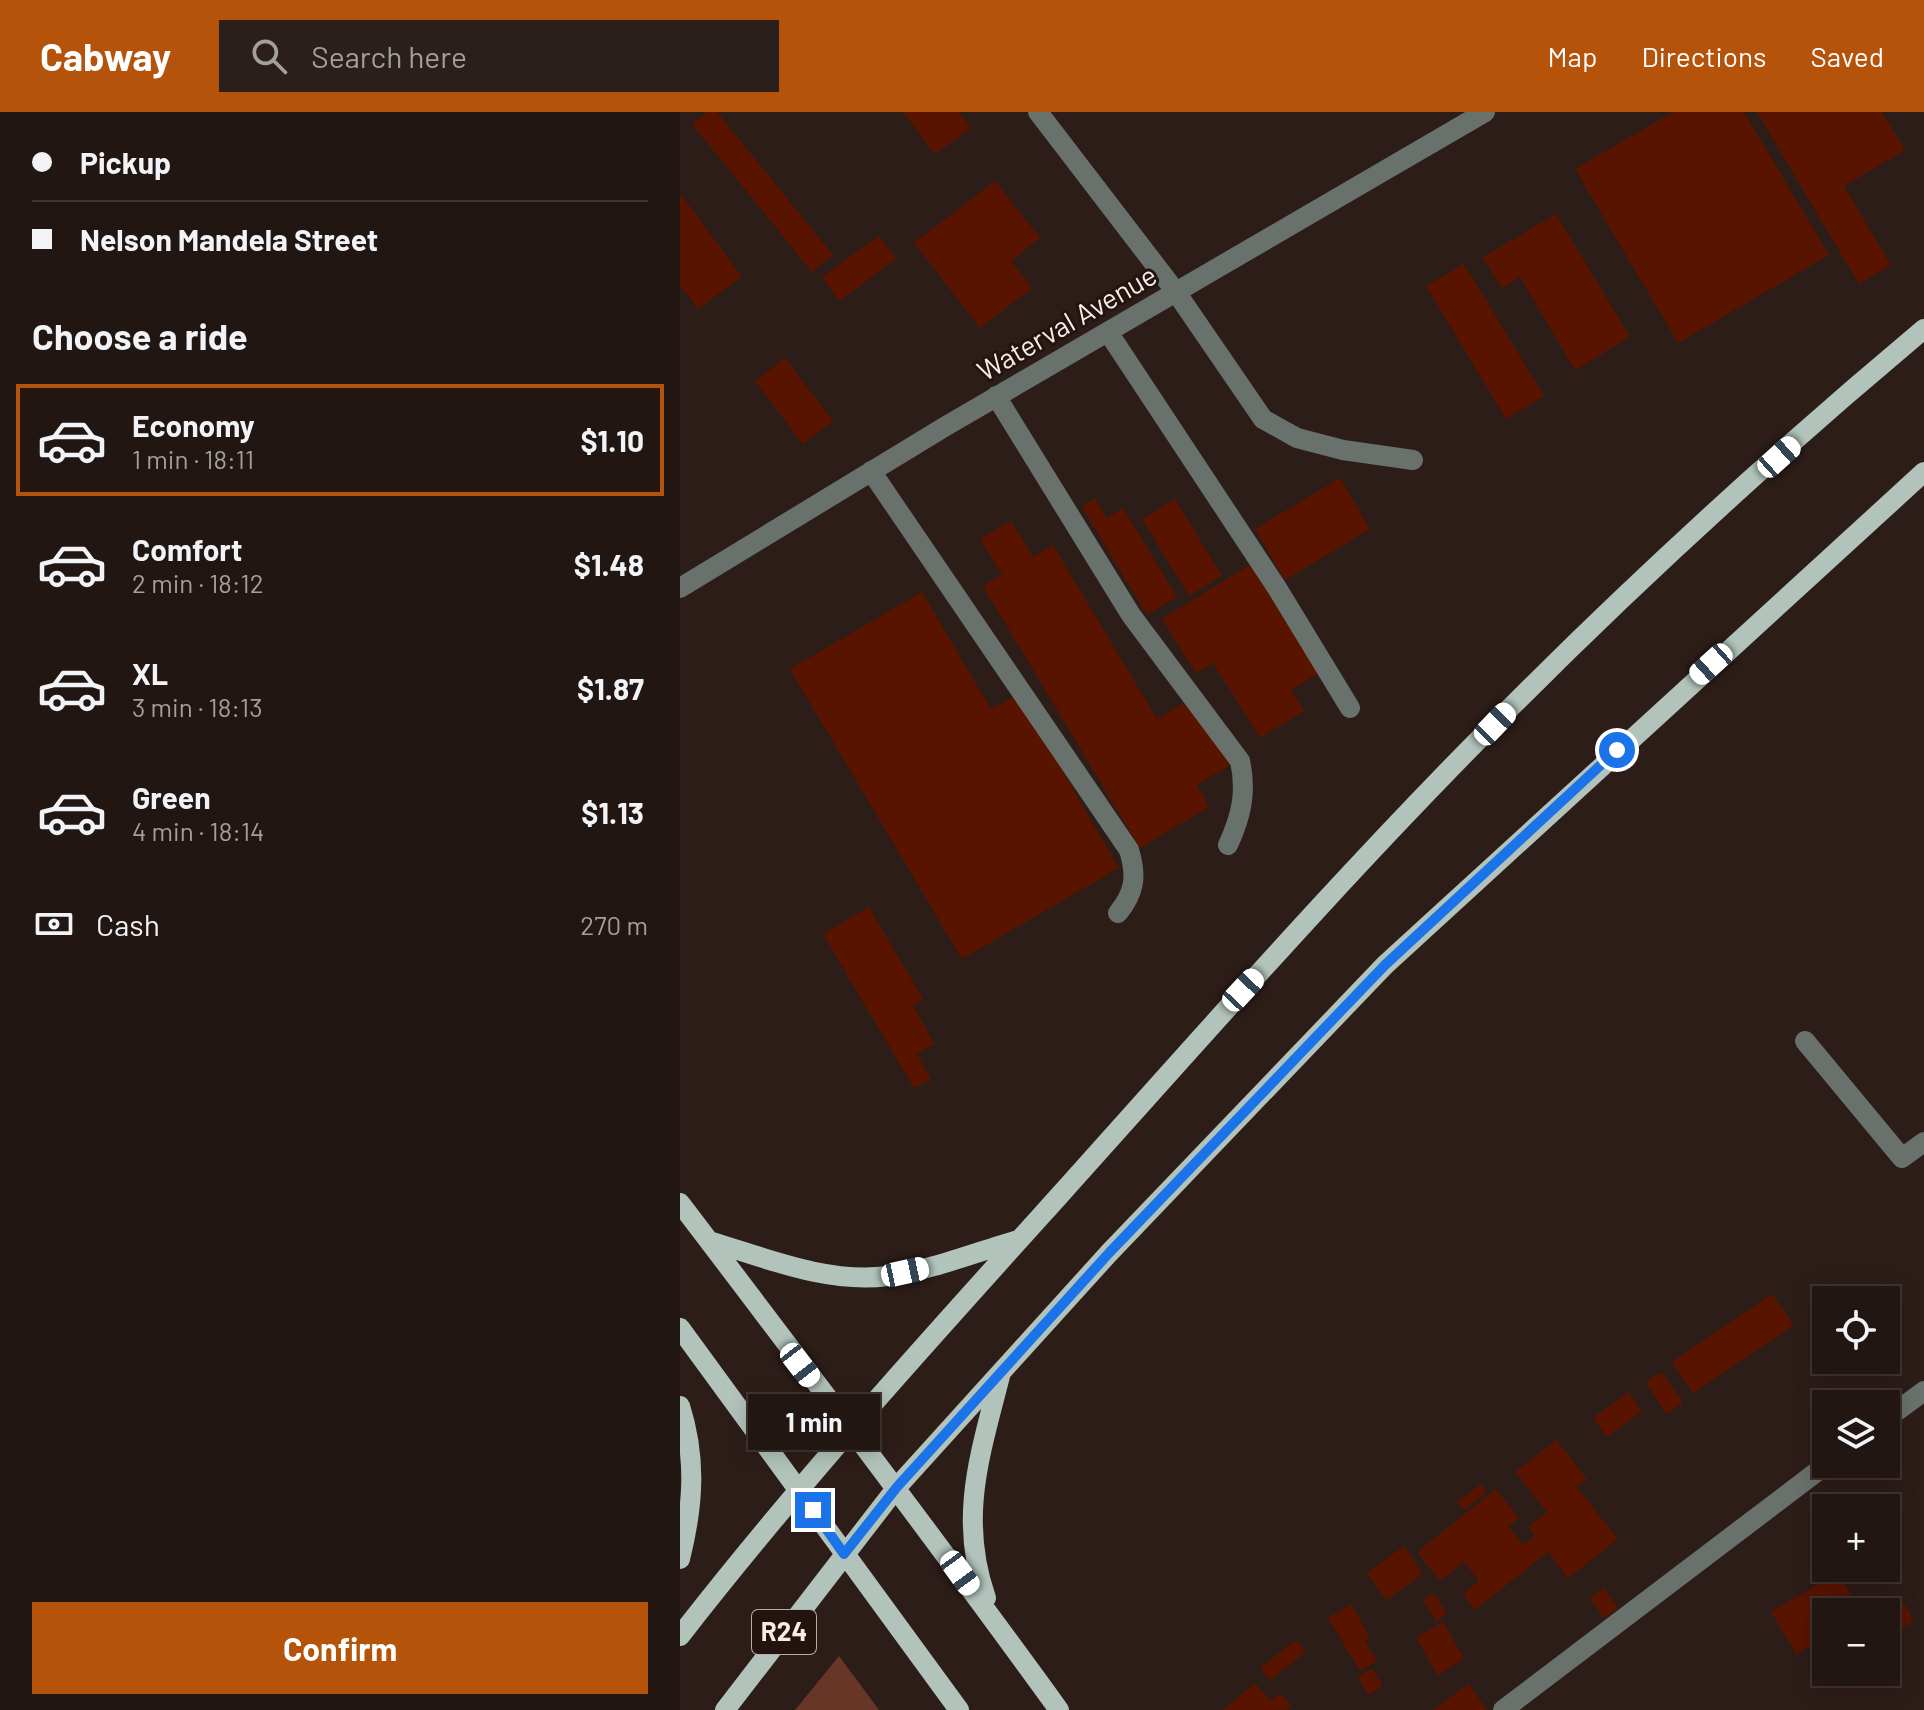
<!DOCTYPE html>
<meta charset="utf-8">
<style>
body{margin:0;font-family:Barlow,sans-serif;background:#2a1f1b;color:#f1f3f6;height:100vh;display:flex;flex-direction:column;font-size:30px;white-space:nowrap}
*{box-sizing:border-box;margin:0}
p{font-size:26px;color:#a29f9f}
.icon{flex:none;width:44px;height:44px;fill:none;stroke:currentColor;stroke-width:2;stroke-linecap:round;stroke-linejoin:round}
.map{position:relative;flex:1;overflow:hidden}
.drawer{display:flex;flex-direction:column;background:#221612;width:680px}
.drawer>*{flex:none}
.top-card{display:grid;align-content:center;height:176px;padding:0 32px;background:#221612}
.fabs{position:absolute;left:1132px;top:1174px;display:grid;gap:16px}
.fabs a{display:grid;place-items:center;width:88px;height:88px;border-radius:0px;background:#221612;box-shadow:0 4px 20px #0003,0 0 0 2px #3f3532;font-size:40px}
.end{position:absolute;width:36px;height:36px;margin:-18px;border:10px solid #1a73e8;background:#fff;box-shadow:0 0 0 4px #fff}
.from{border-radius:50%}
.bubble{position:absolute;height:56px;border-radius:0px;background:#221612;box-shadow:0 4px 20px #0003,0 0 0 2px #3f3532;font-size:26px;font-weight:700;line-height:56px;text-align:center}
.car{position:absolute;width:24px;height:48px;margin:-24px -12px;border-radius:10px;box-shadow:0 0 6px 2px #0007;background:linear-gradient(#fff 24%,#345 0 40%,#fff 0 76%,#345 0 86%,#fff 0)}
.top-card b{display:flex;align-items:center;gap:28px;height:76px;font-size:30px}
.top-card b+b{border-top:2px solid #3f3532}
.top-card i{width:20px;height:20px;background:#f1f3f6}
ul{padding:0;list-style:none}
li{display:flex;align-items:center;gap:24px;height:112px;margin:0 16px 12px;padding:0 16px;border:4px solid transparent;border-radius:0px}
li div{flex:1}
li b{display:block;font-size:30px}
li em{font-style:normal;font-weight:700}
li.current{border-color:#b45309}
li>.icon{width:72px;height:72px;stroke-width:1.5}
h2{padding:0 32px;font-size:36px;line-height:96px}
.pay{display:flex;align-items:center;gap:20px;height:88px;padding:0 32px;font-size:30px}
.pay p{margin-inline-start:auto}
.cta{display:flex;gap:16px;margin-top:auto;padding:16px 32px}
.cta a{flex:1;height:92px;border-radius:0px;background:#b45309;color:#fff;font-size:32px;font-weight:700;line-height:92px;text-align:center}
header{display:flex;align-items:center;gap:48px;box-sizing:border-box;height:112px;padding:0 40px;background:#b45309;color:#fff}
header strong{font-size:38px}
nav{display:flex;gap:44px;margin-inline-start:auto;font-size:28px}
.search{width:560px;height:72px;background:#2a1f1b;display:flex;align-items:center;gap:20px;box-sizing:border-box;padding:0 28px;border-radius:0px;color:#a29f9f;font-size:30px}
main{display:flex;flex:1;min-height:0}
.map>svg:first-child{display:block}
.green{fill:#673627}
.building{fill:#591400}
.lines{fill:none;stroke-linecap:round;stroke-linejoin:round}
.minor{stroke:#69716d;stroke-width:20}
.major{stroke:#b1c3bb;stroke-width:20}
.route{stroke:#1a73e8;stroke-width:10}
.labels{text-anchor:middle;stroke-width:6;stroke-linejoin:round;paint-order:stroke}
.shield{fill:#23140f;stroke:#b7aba7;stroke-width:2}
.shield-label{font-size:26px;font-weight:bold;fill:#f7ece8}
.street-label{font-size:28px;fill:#f7ece8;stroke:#23140f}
</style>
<header>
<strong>Cabway</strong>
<div class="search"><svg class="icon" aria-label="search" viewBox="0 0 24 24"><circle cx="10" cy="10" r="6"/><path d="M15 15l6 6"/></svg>Search here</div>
<nav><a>Map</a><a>Directions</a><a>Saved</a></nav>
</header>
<main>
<section class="drawer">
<div class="top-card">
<b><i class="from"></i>Pickup</b>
<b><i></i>Nelson Mandela Street</b>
</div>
<h2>Choose a ride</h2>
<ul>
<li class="current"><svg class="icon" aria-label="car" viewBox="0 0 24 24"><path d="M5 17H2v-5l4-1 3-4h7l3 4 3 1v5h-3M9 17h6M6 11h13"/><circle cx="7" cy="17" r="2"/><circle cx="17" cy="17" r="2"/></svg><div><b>Economy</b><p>1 min · 18:11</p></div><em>$1.10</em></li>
<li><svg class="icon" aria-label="car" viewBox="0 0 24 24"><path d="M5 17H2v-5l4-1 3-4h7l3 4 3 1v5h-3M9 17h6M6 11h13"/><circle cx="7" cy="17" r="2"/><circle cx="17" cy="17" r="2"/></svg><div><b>Comfort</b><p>2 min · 18:12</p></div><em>$1.48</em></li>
<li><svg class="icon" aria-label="car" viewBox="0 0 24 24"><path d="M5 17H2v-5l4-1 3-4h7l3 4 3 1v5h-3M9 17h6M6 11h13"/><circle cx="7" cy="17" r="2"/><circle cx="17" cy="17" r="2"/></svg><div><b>XL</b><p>3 min · 18:13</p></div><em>$1.87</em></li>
<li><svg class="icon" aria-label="car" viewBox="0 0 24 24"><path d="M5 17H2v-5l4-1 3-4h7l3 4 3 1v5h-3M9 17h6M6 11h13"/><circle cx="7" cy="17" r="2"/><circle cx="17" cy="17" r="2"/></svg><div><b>Green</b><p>4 min · 18:14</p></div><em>$1.13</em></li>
</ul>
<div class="pay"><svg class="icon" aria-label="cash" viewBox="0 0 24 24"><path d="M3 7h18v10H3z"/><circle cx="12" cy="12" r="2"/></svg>Cash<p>270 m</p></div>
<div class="cta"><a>Confirm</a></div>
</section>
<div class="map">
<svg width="1244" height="1598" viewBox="0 0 1244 1598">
<rect width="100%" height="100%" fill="#2d1d18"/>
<path class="green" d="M159,1544L199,1598H115Z"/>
<path class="building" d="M27,0H37L153,143L132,160L12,12Z
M223,0H279L291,16L255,42Z
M993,0H1064L1149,143L998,231L895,57Z
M1077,0H1202L1225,38L1164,74L1211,153L1179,172Z
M315,69L360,126L331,149L352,176L300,216L234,131Z
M0,81L62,165L18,197L0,173Z
M876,102L950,225L895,258L840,165L822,176L803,145Z
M199,124L216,147L159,189L142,165Z
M784,152L864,284L826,307L746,174Z
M105,246L153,309L123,332L75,269Z
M660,366L690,417L605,468L575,417Z
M415,386L427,406L443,396L497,485L467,503L402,395Z
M495,387L542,464L509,484L462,407Z
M331,409L353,445L373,433L477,607L511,587L550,653L517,673L529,695L460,736L303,474L322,463L300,427Z
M571,452L639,561L611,578L624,599L580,626L533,551L516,561L482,507Z
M242,480L311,597L338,582L439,756L282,847L110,557Z
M189,795L243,887L233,894L255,932L237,942L251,967L234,976L143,822Z
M1092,1182L1114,1213L1013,1281L992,1250Z
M982,1260L1003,1291L986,1302L966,1270Z
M948,1280L962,1299L927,1325L913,1306Z
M876,1328L907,1367L897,1375L938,1427L888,1466L868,1440L795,1498L783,1482L799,1469L784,1450L760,1469L737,1440L816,1377L839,1406L829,1414L843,1433L855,1424L848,1415L867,1400L835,1360Z
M801,1372L807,1380L784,1398L777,1390Z
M724,1434L743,1462L706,1488L687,1461Z
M1158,1461L1181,1500H1146V1525L1116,1542L1091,1500Z
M924,1476L938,1496L924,1506L910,1486Z
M754,1481L767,1502L756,1509L743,1488Z
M1224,1491L1234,1509L1210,1524L1206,1502Z
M671,1492L690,1526L685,1529L697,1549L680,1559L648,1506Z
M763,1510L784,1547L758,1563L736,1526Z
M616,1528L626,1540L590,1568L580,1556Z
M692,1556L703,1574L688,1583L678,1565Z
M1159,1560H1180L1185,1569L1169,1578Z
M575,1571L590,1589L600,1581L611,1594L607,1598H543Z
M789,1572L807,1598H752Z"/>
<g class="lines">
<path class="minor" d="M358,0L496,180L583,307L617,326L663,338L733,348
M428,220L597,476L670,596
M316,284L451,503L560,649C567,680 561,705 548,733
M191,359L449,738C457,764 455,780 438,801
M0,476L266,314L805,0
M1125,929L1222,1046L1244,1030
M1206,1307L1244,1279
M823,1598L1147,1352"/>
<path class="major" d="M0,1091C128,1259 255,1427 379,1598
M29,1129C86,1146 147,1172 208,1164C252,1158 296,1140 338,1128
M0,1216L279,1598
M0,1294C17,1347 13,1395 0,1447
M306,1486C278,1406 300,1343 320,1264
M0,1524C119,1371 249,1228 379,1084C529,917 676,749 835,591C965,461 1103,335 1244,217
M45,1598L217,1375L429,1141L705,853L1244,360"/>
</g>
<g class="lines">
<path class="route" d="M133,1398L164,1442L217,1375L429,1141L705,853L937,638"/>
</g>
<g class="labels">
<rect class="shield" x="72" y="1498" width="64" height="44" rx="6"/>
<g class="shield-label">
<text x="104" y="1529">R24</text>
</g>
<g class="street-label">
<text transform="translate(387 211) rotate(-30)" y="10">Waterval Avenue</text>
</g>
</g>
</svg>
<div class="fabs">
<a><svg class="icon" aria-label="locate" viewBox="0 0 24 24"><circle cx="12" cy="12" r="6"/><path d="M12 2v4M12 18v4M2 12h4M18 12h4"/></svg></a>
<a><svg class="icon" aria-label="layers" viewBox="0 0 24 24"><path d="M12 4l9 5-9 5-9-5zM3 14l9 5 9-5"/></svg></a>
<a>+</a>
<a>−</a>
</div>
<i class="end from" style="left:937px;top:638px"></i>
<i class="end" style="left:133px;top:1398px"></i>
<div class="bubble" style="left:68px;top:1282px;width:132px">1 min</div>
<i class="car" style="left:1099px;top:345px;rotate:48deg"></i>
<i class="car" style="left:1031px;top:552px;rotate:228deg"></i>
<i class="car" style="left:815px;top:612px;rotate:44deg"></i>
<i class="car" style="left:563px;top:878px;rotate:43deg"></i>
<i class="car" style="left:225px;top:1160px;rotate:78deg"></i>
<i class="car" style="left:120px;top:1253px;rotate:142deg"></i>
<i class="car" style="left:280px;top:1461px;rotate:144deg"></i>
</div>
</main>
